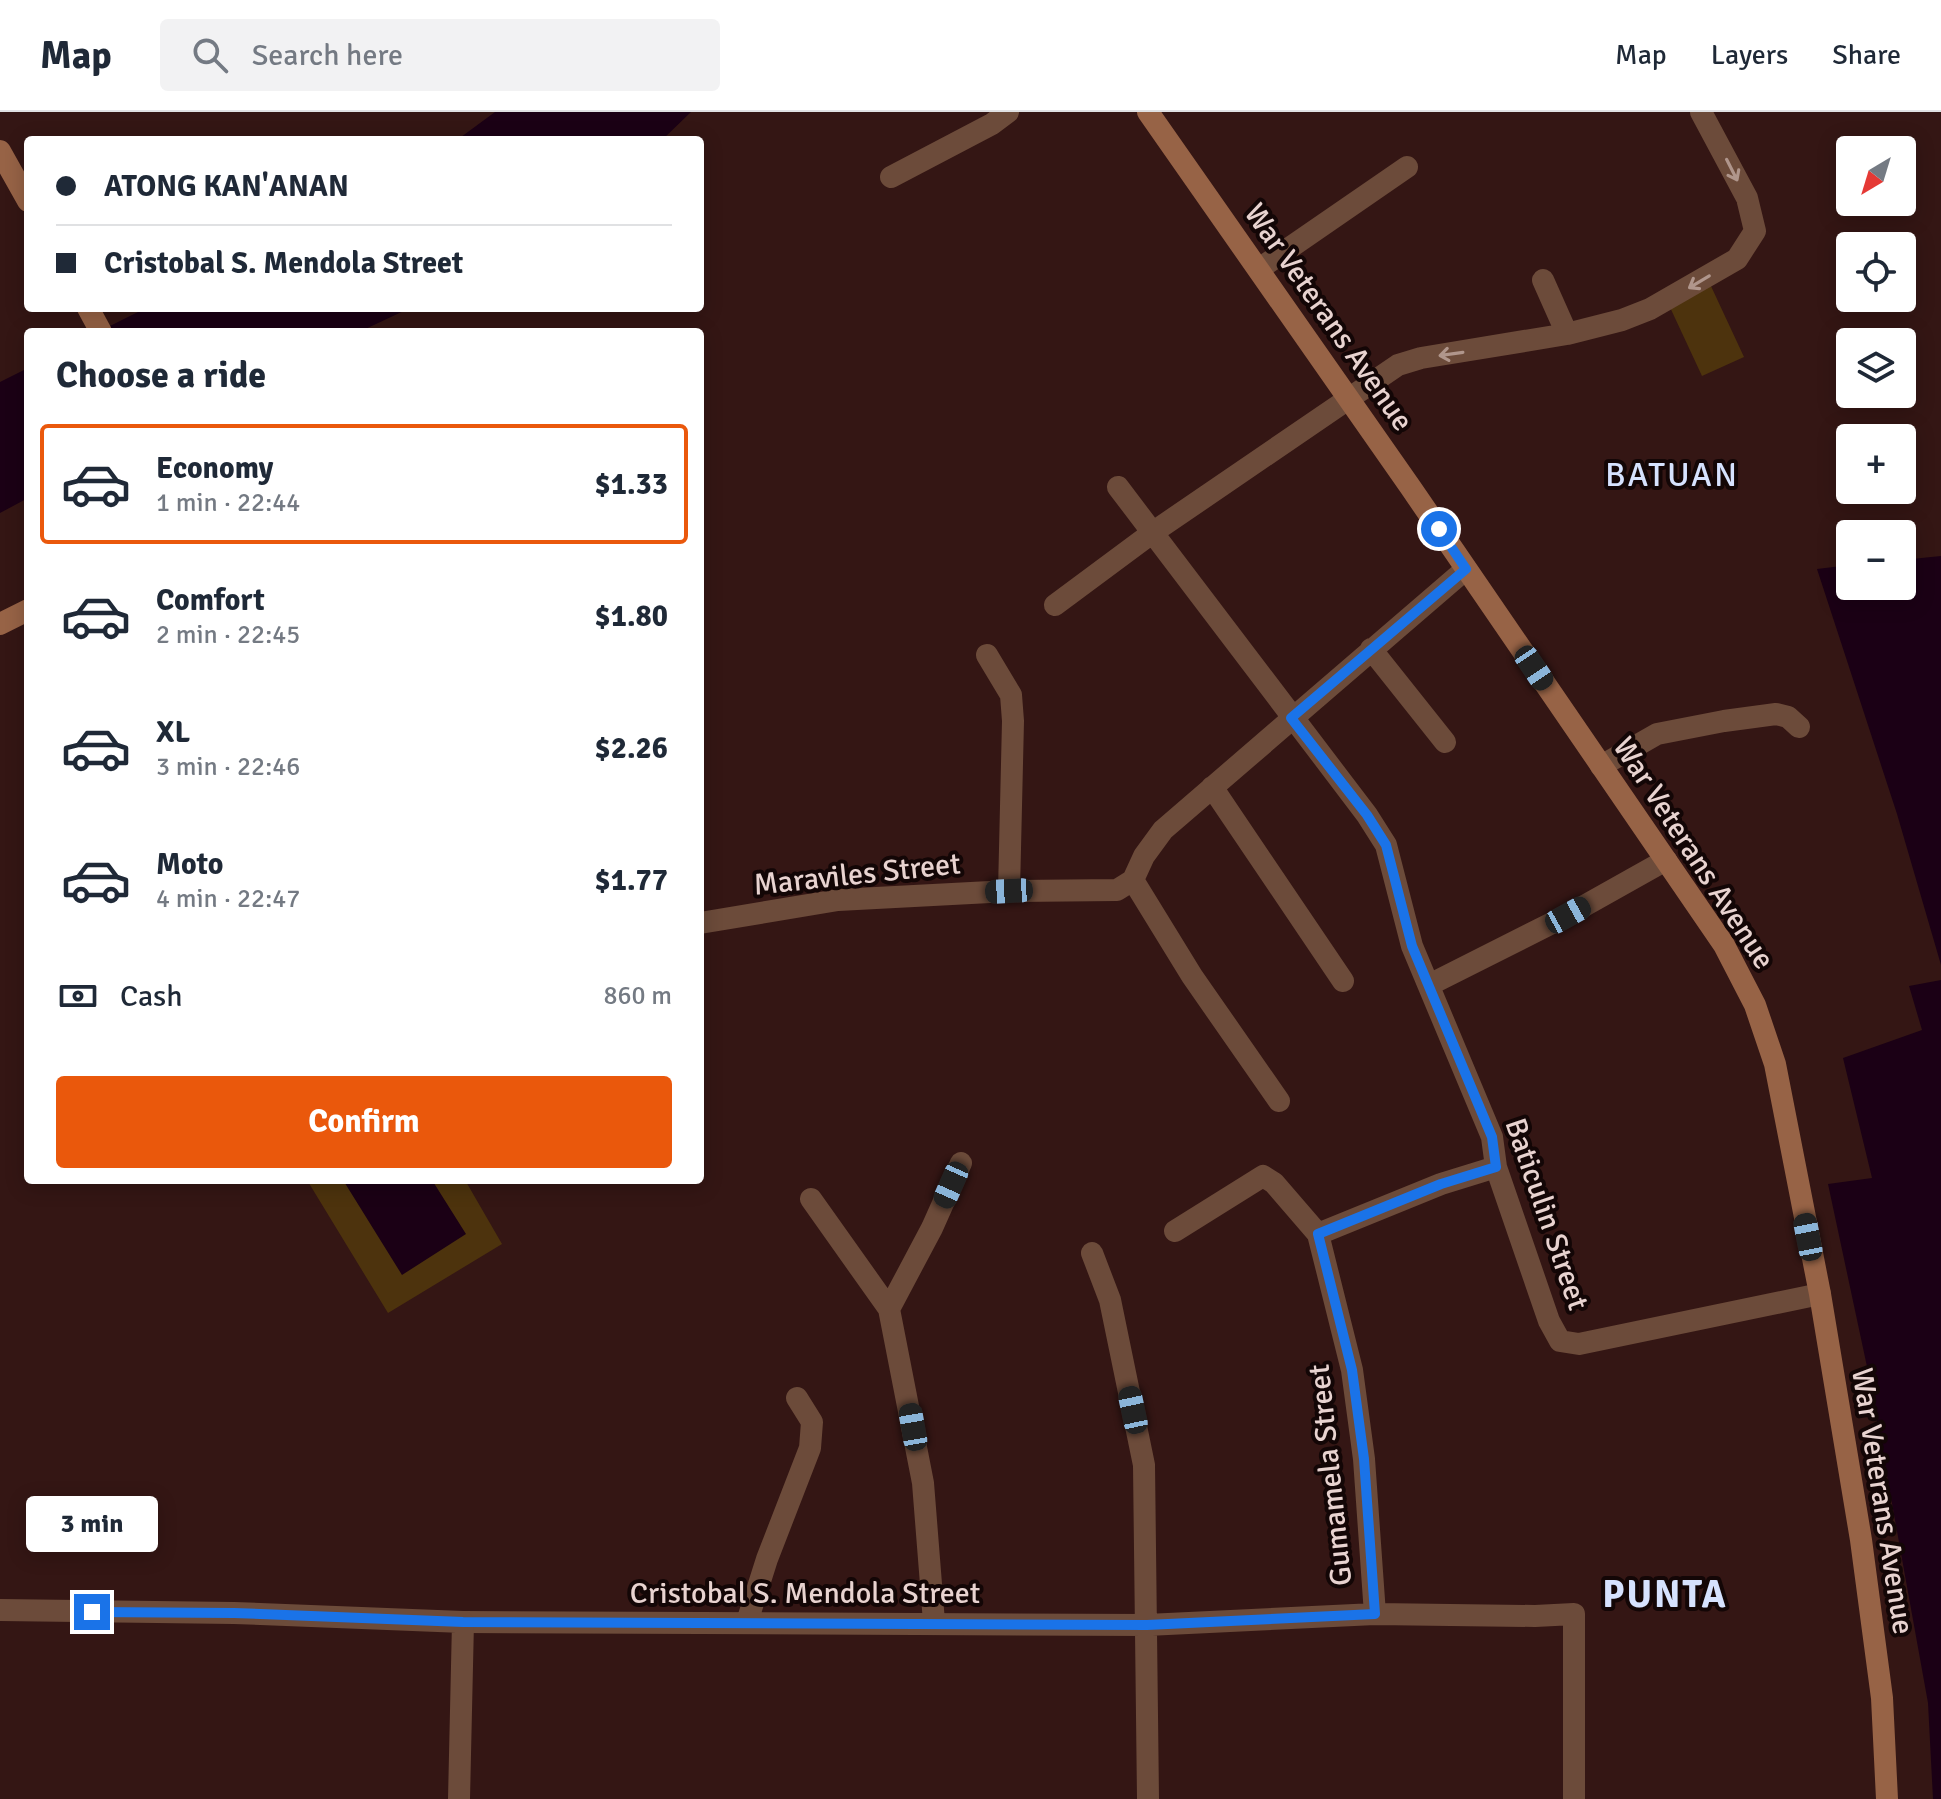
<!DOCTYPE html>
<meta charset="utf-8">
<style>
body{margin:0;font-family:Signika,sans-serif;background:#f2f2f3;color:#1f2937;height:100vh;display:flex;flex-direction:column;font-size:30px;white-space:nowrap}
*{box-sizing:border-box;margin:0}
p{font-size:26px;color:#747a83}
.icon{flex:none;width:44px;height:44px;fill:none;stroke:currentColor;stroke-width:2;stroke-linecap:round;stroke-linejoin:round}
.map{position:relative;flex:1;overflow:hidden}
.side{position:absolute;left:24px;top:216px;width:680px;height:856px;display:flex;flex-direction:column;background:#fff;border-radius:8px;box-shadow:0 4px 20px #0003}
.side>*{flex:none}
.guide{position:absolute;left:24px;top:24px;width:680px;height:176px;border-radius:8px;box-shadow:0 4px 20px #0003;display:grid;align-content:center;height:176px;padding:0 32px;background:#fff}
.needle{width:52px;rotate:218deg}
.controls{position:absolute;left:1836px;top:24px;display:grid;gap:16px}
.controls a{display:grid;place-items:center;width:80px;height:80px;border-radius:8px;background:#fff;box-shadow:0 4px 20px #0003;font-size:40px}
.end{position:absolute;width:36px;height:36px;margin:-18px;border:10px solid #1a73e8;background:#fff;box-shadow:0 0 0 4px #fff}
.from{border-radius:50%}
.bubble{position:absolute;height:56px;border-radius:8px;background:#fff;box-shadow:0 4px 20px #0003;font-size:26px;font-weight:700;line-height:56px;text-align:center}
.car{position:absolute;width:24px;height:48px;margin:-24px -12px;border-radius:10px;box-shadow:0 0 6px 2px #0007;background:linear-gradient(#222 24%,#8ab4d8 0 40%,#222 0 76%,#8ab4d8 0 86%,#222 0)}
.guide b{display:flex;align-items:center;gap:28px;height:76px;font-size:30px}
.guide b+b{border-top:2px solid #e0e1e3}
.guide i{width:20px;height:20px;background:#1f2937}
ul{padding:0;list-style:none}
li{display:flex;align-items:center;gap:24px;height:120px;margin:0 16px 12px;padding:0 16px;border:4px solid transparent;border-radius:8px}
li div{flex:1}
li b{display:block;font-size:30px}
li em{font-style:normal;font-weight:700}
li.selected{border-color:#ea580c}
li>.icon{width:72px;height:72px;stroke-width:1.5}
h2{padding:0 32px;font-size:36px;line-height:96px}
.pay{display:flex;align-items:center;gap:20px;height:88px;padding:0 32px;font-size:30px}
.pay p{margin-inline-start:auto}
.button{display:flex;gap:16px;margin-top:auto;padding:16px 32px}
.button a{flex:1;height:92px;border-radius:8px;background:#ea580c;color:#fff;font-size:32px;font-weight:700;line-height:92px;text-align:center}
header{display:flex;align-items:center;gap:48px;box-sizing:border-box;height:112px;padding:0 40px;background:#fff;border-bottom:2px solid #e0e1e3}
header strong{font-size:38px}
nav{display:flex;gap:44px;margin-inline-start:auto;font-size:28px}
.search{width:560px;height:72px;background:#f2f2f3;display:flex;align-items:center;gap:20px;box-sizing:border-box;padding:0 28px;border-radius:8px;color:#747a83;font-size:30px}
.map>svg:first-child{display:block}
.green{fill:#4d330d}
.water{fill:#1b0015}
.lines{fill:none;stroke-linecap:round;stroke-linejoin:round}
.minor{stroke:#6c4b3a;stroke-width:22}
.tertiary{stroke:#6c4b3a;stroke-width:22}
.secondary{stroke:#976346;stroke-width:22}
.oneway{stroke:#b0968c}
.route{stroke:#1a73e8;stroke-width:10}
.labels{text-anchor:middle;stroke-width:8;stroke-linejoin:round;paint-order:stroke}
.street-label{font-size:30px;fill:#e8d3d0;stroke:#130606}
.quarter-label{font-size:34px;letter-spacing:2px;fill:#d6e2fe;stroke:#130606}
.district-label{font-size:38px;font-weight:bold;letter-spacing:2px;fill:#d6e2fe;stroke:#130606}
</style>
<header>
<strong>Map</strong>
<div class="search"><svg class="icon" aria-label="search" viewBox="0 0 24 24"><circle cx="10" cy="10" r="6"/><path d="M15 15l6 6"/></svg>Search here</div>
<nav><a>Map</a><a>Layers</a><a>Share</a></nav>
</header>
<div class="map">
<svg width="1941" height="1687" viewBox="0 0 1941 1687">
<rect width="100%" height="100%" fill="#341614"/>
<path class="green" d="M1710,172L1744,245L1702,264L1668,191Z
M307,1068H465L502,1132L388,1201Z"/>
<path class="water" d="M495,0H691L662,28H457Z
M146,196H410L359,220H98Z
M28,256V386L0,401V270Z
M1941,444V853L1897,702L1817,457L1850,453V474H1902V448Z
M1941,868V1687H1933L1928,1591L1869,1264L1828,1072L1872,1066L1843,946L1922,918L1909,874Z
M343,1068H432L466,1122L402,1163Z"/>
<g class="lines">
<path class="minor" d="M891,65L992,12L1008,0
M1259,157L1407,55
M1543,168L1567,222
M1118,375L1367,703L1386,733L1412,834L1492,1025L1496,1055L1549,1209L1560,1229L1579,1232L1820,1182
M1055,493L1152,421L1398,253L1421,246L1567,222L1622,208L1650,197L1737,147L1755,119L1747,86L1701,0
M1371,537L1445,630
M987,543L1011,583L1013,609L1009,779
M1601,654L1657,622L1724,609L1776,602L1788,605L1799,615
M1212,675L1343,869
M1133,768L1192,864L1279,989
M700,811L838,788L1009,779L1117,778L1133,768L1144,744L1163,718L1466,457
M1429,873L1568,803L1666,748
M811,1087L889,1197
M1175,1119L1263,1064L1274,1071L1318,1122
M1092,1141L1110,1188L1144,1353L1148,1687
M1375,1502L1364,1347L1352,1258L1318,1122L1441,1072L1496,1055
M463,1510L1147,1513L1375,1502L1535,1504L1574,1502V1687
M747,1510L767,1447L810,1336L812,1310L797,1286
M934,1510L923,1371L889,1197L932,1116L961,1051"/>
<path class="tertiary" d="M0,1498L234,1501L463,1510L459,1687"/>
<path class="secondary" d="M1148,0L1411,376L1724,833L1755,893L1775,952L1820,1182L1861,1428L1882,1586L1887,1687
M0,39L28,89
M88,196L101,220
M0,512L28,498"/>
</g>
<defs><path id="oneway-shaft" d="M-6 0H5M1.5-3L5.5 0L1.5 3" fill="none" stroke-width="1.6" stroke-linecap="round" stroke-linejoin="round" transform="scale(2)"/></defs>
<g class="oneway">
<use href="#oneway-shaft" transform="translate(1732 58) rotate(63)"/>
<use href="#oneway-shaft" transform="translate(1699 170) rotate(149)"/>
<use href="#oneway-shaft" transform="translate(1451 242) rotate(172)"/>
</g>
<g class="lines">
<path class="route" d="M92,1500L234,1501L463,1510L1147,1513L1375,1502L1364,1347L1352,1258L1318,1122L1441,1072L1496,1055L1492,1025L1412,834L1386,733L1367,703L1291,606L1466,457L1439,417"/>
</g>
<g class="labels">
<g class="street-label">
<text transform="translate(1329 205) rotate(55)" y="10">War Veterans Avenue</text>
<text transform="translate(1694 741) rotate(57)" y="10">War Veterans Avenue</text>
<text transform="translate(857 762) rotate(-6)" y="10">Maraviles Street</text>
<text transform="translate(1547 1102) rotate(71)" y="10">Baticulin Street</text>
<text transform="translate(1330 1363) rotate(-96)" y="10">Gumamela Street</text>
<text transform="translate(1883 1389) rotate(81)" y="10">War Veterans Avenue</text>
<text x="805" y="1491">Cristobal S. Mendola Street</text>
</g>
<g class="quarter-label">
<text x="1672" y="374">BATUAN</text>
</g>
<g class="district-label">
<text x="1665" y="1495">PUNTA</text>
</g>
</g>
</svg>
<div class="controls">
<a><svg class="needle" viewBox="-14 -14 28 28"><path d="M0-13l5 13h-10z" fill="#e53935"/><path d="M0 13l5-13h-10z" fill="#747a83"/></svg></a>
<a><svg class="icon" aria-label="locate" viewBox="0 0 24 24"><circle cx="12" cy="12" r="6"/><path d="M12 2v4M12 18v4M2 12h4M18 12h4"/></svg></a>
<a><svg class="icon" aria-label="layers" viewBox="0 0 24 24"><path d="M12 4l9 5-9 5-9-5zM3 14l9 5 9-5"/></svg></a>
<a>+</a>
<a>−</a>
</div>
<i class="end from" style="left:1439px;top:417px"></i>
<i class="end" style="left:92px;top:1500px"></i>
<div class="bubble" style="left:26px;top:1384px;width:132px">3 min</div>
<i class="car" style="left:1534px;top:556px;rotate:146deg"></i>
<i class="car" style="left:1009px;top:779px;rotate:267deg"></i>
<i class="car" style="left:1568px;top:803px;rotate:61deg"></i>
<i class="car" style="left:951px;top:1073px;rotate:204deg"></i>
<i class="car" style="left:1808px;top:1125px;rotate:349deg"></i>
<i class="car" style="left:1133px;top:1298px;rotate:348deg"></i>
<i class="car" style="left:913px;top:1315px;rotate:350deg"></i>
<div class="guide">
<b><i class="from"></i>ATONG KAN'ANAN</b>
<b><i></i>Cristobal S. Mendola Street</b>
</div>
<section class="side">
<h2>Choose a ride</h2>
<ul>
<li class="selected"><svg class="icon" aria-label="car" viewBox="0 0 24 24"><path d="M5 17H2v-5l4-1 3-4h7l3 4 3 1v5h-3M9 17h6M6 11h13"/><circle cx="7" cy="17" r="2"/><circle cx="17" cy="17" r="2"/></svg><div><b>Economy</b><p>1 min · 22:44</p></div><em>$1.33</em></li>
<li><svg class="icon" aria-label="car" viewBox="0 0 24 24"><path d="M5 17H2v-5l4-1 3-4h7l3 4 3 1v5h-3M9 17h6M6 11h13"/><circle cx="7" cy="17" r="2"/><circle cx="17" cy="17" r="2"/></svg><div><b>Comfort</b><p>2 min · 22:45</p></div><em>$1.80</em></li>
<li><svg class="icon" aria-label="car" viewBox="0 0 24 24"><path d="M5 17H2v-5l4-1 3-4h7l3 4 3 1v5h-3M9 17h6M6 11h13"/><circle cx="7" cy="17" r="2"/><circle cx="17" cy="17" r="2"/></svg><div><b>XL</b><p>3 min · 22:46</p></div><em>$2.26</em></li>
<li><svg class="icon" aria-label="car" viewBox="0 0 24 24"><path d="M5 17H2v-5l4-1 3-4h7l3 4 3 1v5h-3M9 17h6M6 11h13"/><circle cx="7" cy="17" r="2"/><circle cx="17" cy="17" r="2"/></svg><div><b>Moto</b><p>4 min · 22:47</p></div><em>$1.77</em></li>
</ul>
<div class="pay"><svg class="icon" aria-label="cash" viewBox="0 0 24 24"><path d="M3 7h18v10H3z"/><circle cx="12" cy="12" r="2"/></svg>Cash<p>860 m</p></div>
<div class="button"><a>Confirm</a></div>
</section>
</div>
